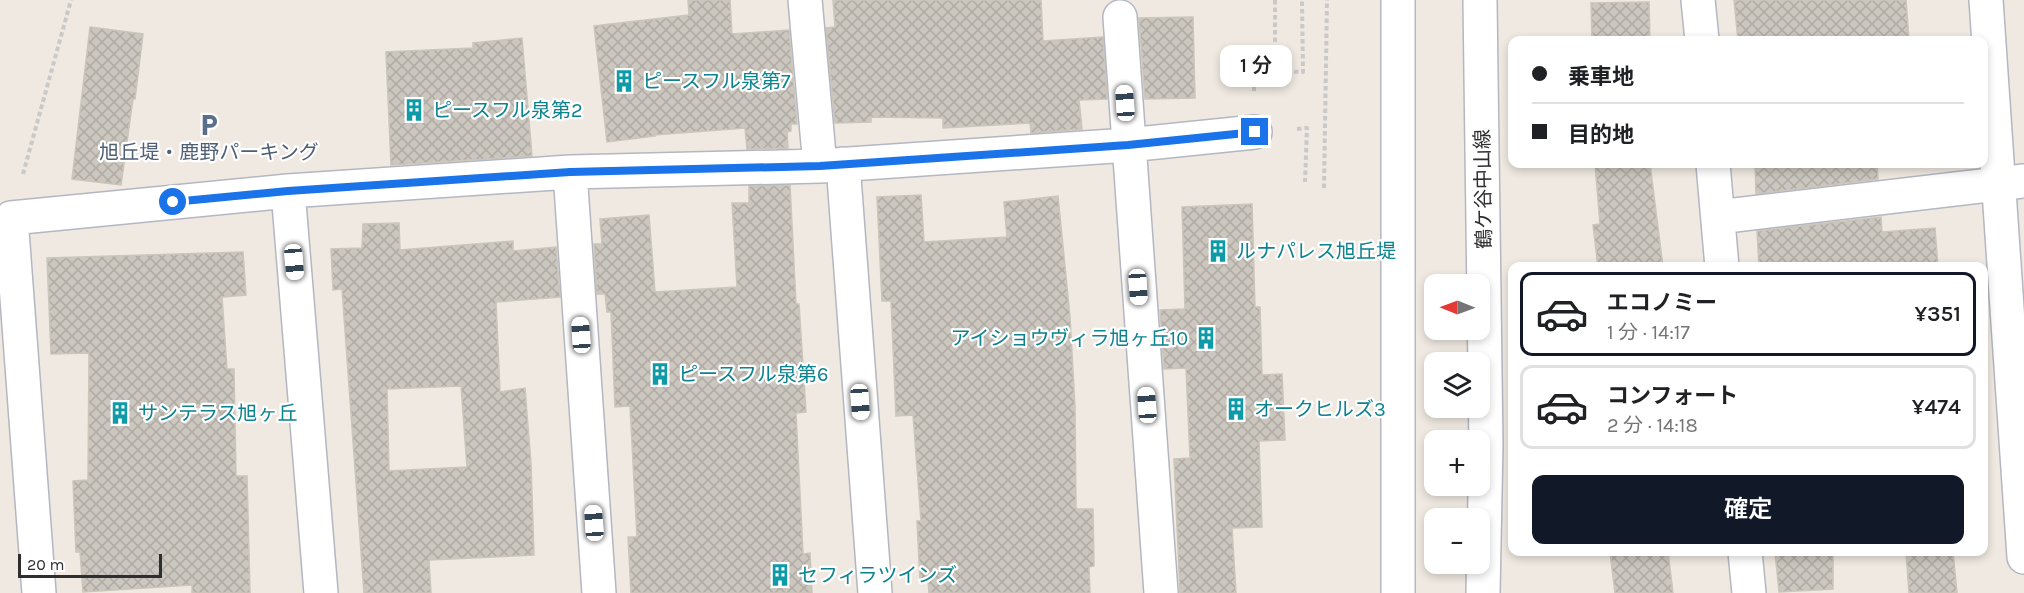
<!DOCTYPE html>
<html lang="ja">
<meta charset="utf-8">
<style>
body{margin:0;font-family:Karla,"Noto Sans JP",sans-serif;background:#f6f6f6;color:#202124;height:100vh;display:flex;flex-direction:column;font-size:22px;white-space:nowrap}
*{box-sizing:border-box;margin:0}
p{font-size:20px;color:#757577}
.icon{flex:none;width:33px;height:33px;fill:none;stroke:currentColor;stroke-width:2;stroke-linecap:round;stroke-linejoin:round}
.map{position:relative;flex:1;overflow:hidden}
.details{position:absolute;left:1508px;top:262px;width:480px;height:294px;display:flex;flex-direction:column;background:#fff;border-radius:12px;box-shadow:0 3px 9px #0003}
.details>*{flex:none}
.banner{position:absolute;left:1508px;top:36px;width:480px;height:132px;border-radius:12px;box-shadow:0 3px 9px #0003;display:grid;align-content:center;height:132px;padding:0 24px;background:#fff}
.needle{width:39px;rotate:271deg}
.buttons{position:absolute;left:1424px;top:274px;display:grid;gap:12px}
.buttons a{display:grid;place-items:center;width:66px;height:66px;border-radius:12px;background:#fff;box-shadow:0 3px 9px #0003;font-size:30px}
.scale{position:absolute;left:18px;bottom:15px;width:144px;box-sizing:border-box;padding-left:6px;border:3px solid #2e2e2e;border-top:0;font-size:16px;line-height:21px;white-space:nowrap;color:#2e2e2e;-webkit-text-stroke:4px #fff;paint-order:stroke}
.end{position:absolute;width:27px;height:27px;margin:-14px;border:8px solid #1a73e8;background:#fff;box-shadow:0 0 0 3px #fff}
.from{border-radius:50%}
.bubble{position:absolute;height:42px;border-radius:12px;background:#fff;box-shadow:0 3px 9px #0003;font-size:20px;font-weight:600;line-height:42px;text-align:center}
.car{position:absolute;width:18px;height:36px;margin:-18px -9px;border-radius:8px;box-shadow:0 0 4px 2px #0007;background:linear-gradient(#fff 24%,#345 0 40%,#fff 0 76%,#345 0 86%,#fff 0)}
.banner b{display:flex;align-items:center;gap:21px;height:57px;font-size:22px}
.banner b+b{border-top:2px solid #e0e0e0}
.banner i{width:15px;height:15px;background:#202124}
ul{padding:10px 0 0;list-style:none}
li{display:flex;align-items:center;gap:18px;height:84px;margin:0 12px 9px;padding:0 12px;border:3px solid #e0e0e0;border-radius:12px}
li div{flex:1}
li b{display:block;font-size:22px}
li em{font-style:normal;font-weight:600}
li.active{border-color:#111827}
li>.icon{width:54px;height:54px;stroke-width:1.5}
.action{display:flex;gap:12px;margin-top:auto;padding:12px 24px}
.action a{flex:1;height:69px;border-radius:12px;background:#111827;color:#fff;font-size:24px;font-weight:600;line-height:69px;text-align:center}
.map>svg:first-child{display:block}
.building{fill:url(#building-cross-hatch);stroke:#cbc5ba;stroke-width:1.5;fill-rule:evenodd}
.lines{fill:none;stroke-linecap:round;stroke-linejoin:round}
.street-casing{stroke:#b4b7c1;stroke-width:36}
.secondary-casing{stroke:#b4b7c1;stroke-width:36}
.path{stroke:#c9c9c9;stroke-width:4;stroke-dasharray:4.5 3;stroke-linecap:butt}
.street{stroke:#fff;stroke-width:33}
.secondary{stroke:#fff;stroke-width:33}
.route{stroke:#1a73e8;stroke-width:8}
.labels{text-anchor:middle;stroke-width:4.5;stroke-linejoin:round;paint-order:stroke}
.culture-label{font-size:20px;fill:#0d838f;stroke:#fff;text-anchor:start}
.service-label{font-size:20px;fill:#4e5e75;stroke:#fff}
.street-label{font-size:20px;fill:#2e2e2e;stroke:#fff}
</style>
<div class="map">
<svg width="2024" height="593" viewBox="0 0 2024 593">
<defs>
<pattern id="building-cross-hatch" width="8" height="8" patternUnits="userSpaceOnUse" patternTransform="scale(1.5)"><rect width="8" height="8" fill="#cbc7bf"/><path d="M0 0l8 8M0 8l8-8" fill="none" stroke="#afaba4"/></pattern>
</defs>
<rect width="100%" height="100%" fill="#efe9e1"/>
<path class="building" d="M688,0H730L732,34L789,30L797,124H791V131L787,132L788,148L747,149L745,128L654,135L655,136L607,142L594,26L689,15Z
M833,0H1041L1043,41L1103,37L1107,99L1079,100L1082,129L1031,133L1030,123L943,128V118L871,117V122L835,123L826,28L835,27Z
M1734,0H1906L1909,40H1738Z
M1649,2L1650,40H1592L1591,3Z
M1193,17L1195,98L1145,99L1139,18Z
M90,27L143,34L135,99H133L121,185L72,179Z
M522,38L532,156L391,165L386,52L473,48V43Z
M1595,164H1650L1663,267H1598L1593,225L1600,224Z
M1755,164H1877L1878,179L1756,194Z
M790,185L796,304H799L806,412L796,413L803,554L810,553L812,593H631L628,537H637L630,406L615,407L611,312H607L605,294H597L594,244H602L600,219L649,215L655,292L737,287L732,203H749V186Z
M921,195L924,242L1007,237L1004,202L1058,196L1070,317L1075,408L1076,509H1093L1094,566L1089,567L1090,593H929L928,579L920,580L917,521H921L913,415L896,416L891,301H882L877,197Z
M1252,204L1255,307H1260L1262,375L1282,374L1285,440L1259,441L1262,527L1232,528L1236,593H1180L1174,459L1190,458L1186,368L1164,369L1160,310L1185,309L1182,207Z
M1881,217L1882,232L1935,228L1938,267H1759L1757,231Z
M399,223L400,250L513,241V251L556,247L560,297L496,302L500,392L525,388L531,464L534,555L429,560L431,593H364L342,289L333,290L331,249L362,248L363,224ZM461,386L467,467L389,471L387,389Z
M243,252L246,295L222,297L227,369H234L236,476H247L250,593H192V585L83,592L80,552H76L73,481L88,480L89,353L51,354L47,258Z
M1610,552H1668L1673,593H1615Z
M1775,552H1833V589L1779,592Z
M1906,552H1953L1957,593H1909Z"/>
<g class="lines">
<g class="street-casing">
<path id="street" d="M805,0L820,166
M1698,0L1702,40
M1986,0L2024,557
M1120,17L1161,593
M843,164L875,593
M1713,164L1722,267
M570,172L599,593
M288,191L321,593
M1718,217L2024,181
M1745,552L1749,593
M39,593L11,218L288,191L570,172L820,166L1128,145L1255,132"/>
</g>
<g class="secondary-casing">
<path id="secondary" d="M1398,0V593
M1480,0L1486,446L1483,593"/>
</g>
<path class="path" d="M1275,0V71L1303,72L1302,0
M1254,91V57L1275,60
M1297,129L1307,128L1305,182
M23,174L71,0
M1324,188L1327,0"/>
<use href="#street" class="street"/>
<use href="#secondary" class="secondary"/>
</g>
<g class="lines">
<path class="route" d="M173,202L288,191L570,172L820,166L1128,145L1255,132"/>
</g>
<defs>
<g id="building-bare" transform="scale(1.8)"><path d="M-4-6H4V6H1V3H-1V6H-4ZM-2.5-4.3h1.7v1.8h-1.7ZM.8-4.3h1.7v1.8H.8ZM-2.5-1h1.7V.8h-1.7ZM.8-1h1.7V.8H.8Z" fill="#0f9aa8" stroke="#fff" stroke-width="2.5" paint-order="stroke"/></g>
<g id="parking-bare" transform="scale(1.8)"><path d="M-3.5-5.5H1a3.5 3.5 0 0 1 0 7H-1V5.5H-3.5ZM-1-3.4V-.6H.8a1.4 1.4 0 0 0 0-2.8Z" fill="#5c6f8a" stroke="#fff" stroke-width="2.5" paint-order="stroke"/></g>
</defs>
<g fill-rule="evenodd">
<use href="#building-bare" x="624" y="81"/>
<use href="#building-bare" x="414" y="110"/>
<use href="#parking-bare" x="209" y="125"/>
<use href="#building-bare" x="1218" y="251"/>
<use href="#building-bare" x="1206" y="338"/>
<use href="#building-bare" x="660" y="374"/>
<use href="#building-bare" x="1236" y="409"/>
<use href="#building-bare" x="120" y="413"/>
<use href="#building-bare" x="780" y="575"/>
</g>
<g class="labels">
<g class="culture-label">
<text x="642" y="88">ピースフル泉第7</text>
<text x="432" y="117">ピースフル泉第2</text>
<text x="1236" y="258">ルナパレス旭丘堤</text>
<text x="1188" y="345" text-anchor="end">アイショウヴィラ旭ヶ丘10</text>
<text x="678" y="381">ピースフル泉第6</text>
<text x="1254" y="416">オークヒルズ3</text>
<text x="138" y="420">サンテラス旭ヶ丘</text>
<text x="798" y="582">セフィラツインズ</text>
</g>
<g class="service-label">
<text x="209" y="159">旭丘堤・鹿野パーキング</text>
</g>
<g class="street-label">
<text transform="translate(1483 189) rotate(-91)" y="7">鶴ケ谷中山線</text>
</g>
</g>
</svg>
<div class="buttons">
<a><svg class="needle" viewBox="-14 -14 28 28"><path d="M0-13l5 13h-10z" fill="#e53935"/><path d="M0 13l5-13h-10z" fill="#757577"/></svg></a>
<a><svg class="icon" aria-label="layers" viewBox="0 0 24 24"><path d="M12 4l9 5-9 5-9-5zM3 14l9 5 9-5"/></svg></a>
<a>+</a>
<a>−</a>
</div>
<div class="scale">20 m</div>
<i class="end from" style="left:173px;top:202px"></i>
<i class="end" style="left:1255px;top:132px"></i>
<div class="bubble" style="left:1220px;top:45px;width:72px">1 分</div>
<i class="car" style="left:1125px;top:103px;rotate:356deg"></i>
<i class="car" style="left:294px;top:262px;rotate:175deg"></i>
<i class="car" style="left:1138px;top:287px;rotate:176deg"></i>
<i class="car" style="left:581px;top:335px;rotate:356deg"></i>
<i class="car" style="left:860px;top:402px;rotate:176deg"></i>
<i class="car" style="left:1147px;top:405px;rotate:356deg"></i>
<i class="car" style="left:594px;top:523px;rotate:356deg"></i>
<div class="banner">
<b><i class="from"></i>乗車地</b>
<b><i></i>目的地</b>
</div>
<section class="details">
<ul>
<li class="active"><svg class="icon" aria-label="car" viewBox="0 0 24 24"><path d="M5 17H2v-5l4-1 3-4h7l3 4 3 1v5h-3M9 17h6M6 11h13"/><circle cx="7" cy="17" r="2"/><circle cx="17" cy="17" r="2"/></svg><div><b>エコノミー</b><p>1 分 · 14:17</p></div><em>¥351</em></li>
<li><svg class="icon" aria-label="car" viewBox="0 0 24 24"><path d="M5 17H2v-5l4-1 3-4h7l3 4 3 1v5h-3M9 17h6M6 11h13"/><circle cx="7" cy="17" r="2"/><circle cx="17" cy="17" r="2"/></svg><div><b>コンフォート</b><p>2 分 · 14:18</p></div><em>¥474</em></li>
</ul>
<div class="action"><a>確定</a></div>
</section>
</div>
